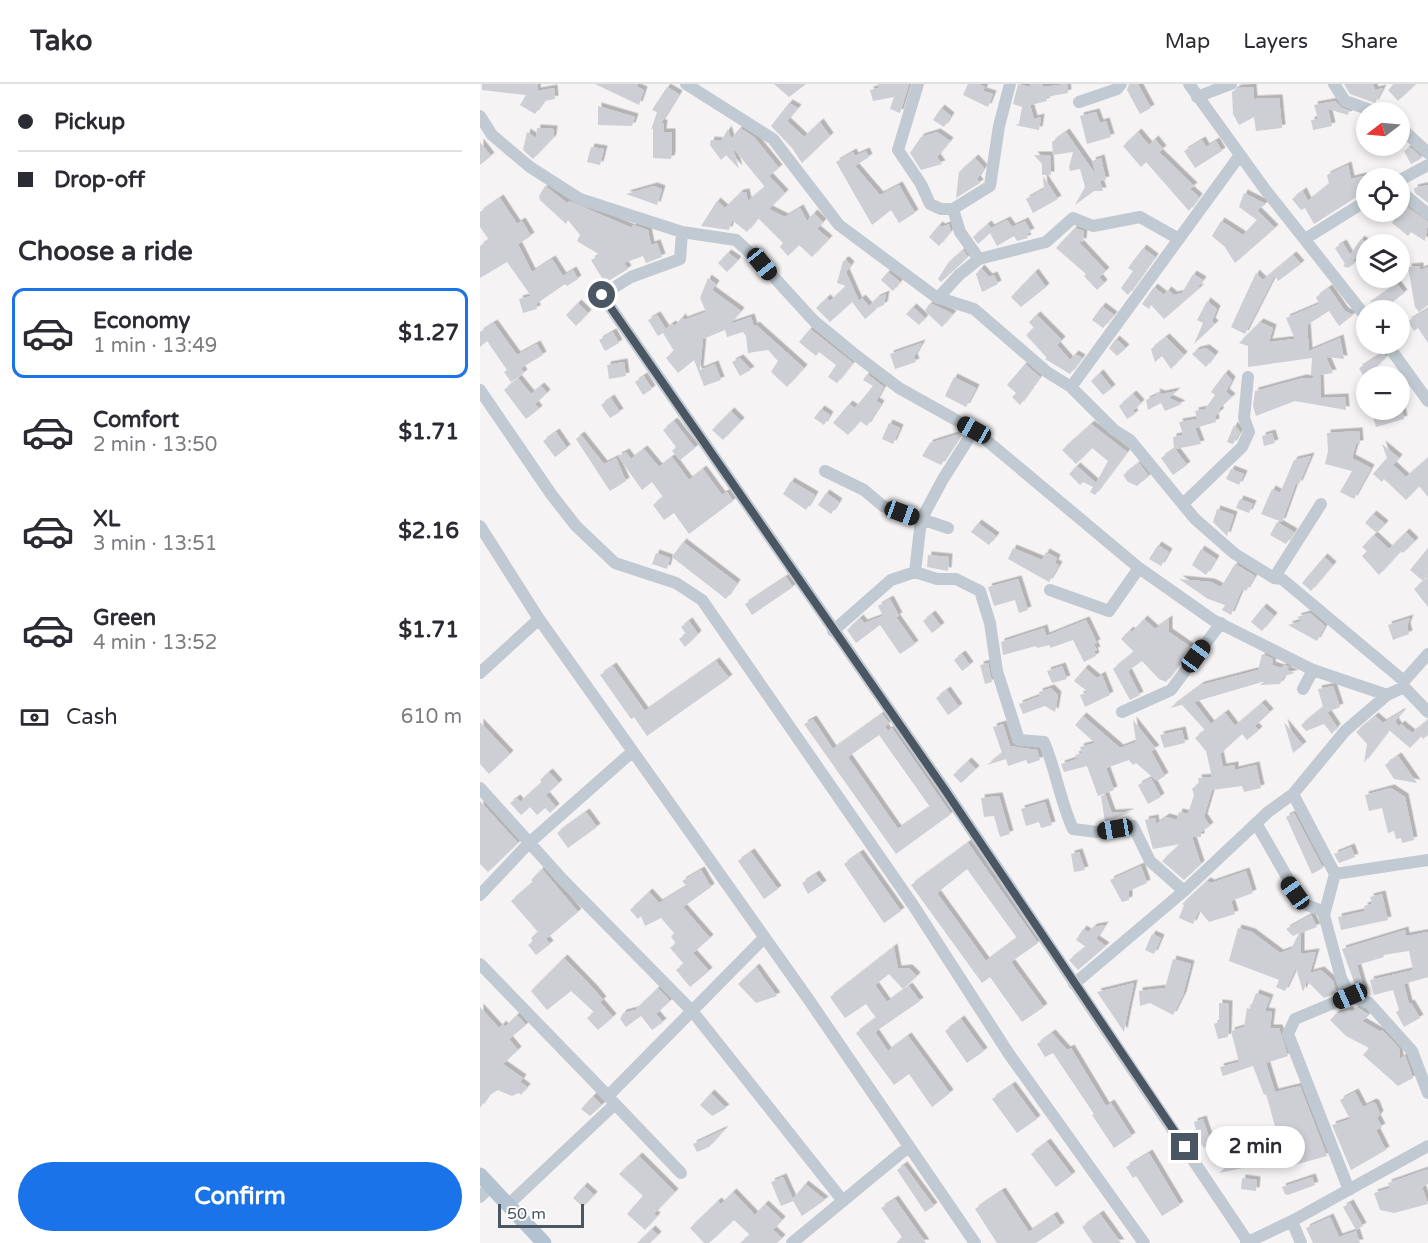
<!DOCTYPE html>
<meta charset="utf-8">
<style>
body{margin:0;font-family:"Varela Round",sans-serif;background:#f2f2f3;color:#2b2b33;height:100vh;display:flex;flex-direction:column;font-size:22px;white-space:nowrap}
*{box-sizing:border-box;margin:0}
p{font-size:20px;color:#7c7c81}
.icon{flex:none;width:33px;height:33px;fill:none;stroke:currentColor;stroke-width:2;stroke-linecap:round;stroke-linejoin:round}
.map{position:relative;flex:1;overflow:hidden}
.details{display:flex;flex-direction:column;background:#fff;width:480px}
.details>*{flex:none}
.banner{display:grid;align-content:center;height:132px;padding:0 18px;background:#fff}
.needle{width:39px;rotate:254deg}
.controls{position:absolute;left:876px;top:18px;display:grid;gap:12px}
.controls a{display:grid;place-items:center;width:54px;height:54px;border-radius:50%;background:#fff;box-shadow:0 3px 9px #0003;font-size:30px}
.scale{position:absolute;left:18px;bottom:15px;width:86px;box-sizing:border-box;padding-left:6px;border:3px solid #4a5661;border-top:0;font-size:16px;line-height:21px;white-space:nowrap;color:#4a5661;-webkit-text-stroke:4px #fff;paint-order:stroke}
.end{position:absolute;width:27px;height:27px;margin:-14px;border:8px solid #4a5661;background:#fff;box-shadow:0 0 0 3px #fff}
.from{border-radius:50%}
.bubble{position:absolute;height:42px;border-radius:21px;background:#fff;box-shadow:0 3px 9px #0003;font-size:20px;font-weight:700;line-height:42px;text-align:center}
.car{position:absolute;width:18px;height:36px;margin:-18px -9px;border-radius:8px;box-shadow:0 0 4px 2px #0007;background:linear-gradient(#222 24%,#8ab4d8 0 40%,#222 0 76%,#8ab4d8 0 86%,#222 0)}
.banner b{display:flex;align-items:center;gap:21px;height:57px;font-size:22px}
.banner b+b{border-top:2px solid #e1e1e2}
.banner i{width:15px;height:15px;background:#2b2b33}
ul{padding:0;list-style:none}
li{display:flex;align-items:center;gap:18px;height:90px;margin:0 12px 9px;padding:0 6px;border:3px solid transparent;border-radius:12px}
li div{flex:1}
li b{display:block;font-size:22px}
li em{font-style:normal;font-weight:700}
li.current{border-color:#1a73e8}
li>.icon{width:54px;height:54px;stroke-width:1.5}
h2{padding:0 18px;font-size:27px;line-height:72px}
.pay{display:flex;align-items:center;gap:15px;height:66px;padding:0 18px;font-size:22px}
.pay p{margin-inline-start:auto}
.primary-button{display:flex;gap:12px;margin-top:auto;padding:12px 18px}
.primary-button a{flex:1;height:69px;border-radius:36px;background:#1a73e8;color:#fff;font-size:24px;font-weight:700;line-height:69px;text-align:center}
header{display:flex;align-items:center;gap:36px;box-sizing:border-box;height:84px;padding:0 30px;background:#fff;border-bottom:2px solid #e1e1e2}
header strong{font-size:28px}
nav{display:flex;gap:33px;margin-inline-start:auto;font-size:21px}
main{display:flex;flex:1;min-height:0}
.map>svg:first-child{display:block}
.building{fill:#cdcfd5;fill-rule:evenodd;filter:url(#shadow)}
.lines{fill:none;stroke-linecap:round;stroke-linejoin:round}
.minor{stroke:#c1cad2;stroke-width:12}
.major{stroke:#b3c2d1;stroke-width:15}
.route{stroke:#4a5661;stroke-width:8}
</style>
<header>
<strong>Tako</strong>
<nav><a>Map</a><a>Layers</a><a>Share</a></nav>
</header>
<main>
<section class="details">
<div class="banner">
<b><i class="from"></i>Pickup</b>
<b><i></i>Drop-off</b>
</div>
<h2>Choose a ride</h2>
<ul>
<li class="current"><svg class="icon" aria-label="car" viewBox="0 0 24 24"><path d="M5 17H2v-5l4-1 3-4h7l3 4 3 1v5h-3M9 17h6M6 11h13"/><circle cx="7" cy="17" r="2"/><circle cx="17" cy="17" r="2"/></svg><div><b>Economy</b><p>1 min · 13:49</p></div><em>$1.27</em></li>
<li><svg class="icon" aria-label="car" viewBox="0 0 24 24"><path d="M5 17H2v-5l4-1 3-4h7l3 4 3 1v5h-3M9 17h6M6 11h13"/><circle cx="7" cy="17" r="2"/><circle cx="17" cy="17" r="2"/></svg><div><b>Comfort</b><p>2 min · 13:50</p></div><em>$1.71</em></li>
<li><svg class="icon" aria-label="car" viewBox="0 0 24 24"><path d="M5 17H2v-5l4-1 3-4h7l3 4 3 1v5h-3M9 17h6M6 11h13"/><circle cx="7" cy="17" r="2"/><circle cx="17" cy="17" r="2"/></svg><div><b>XL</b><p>3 min · 13:51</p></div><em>$2.16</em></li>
<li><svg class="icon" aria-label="car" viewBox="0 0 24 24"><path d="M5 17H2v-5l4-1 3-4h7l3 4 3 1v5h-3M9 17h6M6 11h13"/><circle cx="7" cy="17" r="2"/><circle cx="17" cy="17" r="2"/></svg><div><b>Green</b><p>4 min · 13:52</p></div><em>$1.71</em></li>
</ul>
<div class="pay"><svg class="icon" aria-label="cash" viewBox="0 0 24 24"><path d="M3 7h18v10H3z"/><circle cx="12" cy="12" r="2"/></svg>Cash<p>610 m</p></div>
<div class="primary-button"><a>Confirm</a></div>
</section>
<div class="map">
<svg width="948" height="1159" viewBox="0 0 948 1159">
<defs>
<filter id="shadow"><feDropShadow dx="3.5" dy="-3.5" stdDeviation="0" flood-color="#0004"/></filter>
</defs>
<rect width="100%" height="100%" fill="#f5f3f3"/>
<path class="building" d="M2,0H58L57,7L74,4L75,15L64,17L55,30L40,21L46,11L2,6Z
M115,0H158L157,3L164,6L159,21Z
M294,0H326L309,13Z
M398,0H429L420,29L410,25L414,13L393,17L390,6L398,4Z
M488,0H499L505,3L503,7L513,10L508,23L483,11Z
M538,0L550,3V0H563V3L587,0L588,9L566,13L567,17L550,21L554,35L561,33L559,46L535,41L539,40L542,23L533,20Z
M649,0H658L671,24L660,30L647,6Z
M864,0H893L895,6L903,4L895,19L870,10Z
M914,0H936L918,17L908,6Z
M187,3L199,10L181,39H184L183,48H192V70L191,75L173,74V44L171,46L177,28L172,26Z
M773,3L774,15L799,14L802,44L776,47L774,33L759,41L753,30L752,8L758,4Z
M855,17L862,24L869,27L868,31L848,25L852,42L833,46L831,36L838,35L834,21Z
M309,19L318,24L307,37L324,53L340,38L350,52L322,79L312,64L291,42Z
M118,22L155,33L152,42L118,41Z
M461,24L471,32L464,43L453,36Z
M616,28L620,39L626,37L631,53L607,60L600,32Z
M57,44L74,45L73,54L53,75L43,66L47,48L56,54Z
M260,44L274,53L299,84L289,92L305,109L289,125L305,133L320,124L327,137L334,129L343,138L337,145L349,155L332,173L319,161L308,172L300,163L303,159L278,134L267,148L252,136L249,146L221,142L237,117L245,124L260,109L266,108L268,117L285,103L253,64L259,85L246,71L241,76L230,61L231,56L241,57L248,45L251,55Z
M457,48L470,57L457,73L462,80L441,86L430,69L441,53Z
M586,48L616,91L612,77L621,74L626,96L620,97L623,107H614L595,121L605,103L600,85L590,87L589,83L593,68L573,71L572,58Z
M658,48L669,61L675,55L683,65L679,68L714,102L710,105L719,113L709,127L666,78L661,83L643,62Z
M722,56L726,63L736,57L742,67L715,84L704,67Z
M0,58L11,72L0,81Z
M111,63L124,65L120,81L107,78Z
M930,63L942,74L931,80L924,67Z
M386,67L389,73L375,82L400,111L419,101L435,129L419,139L411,126L392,141L356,78L373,68L375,72Z
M554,71H570L571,91H562V80Z
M495,74L504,84L497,95L500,99L476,114L479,88Z
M868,81L871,95L883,92L886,107L834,140L825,124L821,126L812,115L823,107L828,117L849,100L847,91Z
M563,92L578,115L553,129L546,115L564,105Z
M948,101V119L935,109L934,104Z
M65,102L87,119L89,117L152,144L153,141L168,146L171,161L177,159L182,173L166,179L163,172L144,179L148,185L125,199L111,176L120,171L97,157L100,151L88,136L86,140L60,116L59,112Z
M174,102L182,105L177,121L146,110Z
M764,109L786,120L777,126L795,144L755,179L745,163L732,152L741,137L763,151L777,136L759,123Z
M20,114L37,140L42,137L51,152L38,160L52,188L72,175L83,192L93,186L98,195L87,202L85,200L56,220L57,225L43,229L39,215L51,212L27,178L0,194V162L9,156L0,143V128Z
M924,121L948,138L945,157L931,148L928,152L912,139Z
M527,136L532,143L545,137L551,148L546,150L548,154L537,157L534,152L517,162L510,149L498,160L493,153L508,140L511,144Z
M469,140L471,147L459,162L449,153L459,141L462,143Z
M595,144L604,147L603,158L598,157L626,187L619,193L624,199L617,206L604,192L606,190L576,164Z
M881,155L886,159V167L873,176L875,179L868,184L863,182L865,180L855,164L863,159L870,171Z
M663,164L675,173L648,211L641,204L653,187L648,184Z
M483,166L488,173L461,198L458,195L468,179Z
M248,169L258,176L247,188L238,179Z
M813,171L821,180L798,197L795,191L765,250L751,243L776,189L783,196Z
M366,176L371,181L366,188L379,217L382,214L389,222L397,214L406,210L404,221L392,226L393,228L385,235L372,218L350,238L336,224L347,214L350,217L366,202L357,199L363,177Z
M940,182V186L948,183V221L939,228L935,223L928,183Z
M501,184L509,193L514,191L518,200L502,208L496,190Z
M408,188L420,198L413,207L401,196Z
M555,188L566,203L541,223L531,213Z
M713,190L723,196L717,204L721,203L684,235L671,221L669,225L662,220L674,203L684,211L688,206L694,211L702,209Z
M228,194L236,200L232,206L261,227L250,240L271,233L274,243L276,241L324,284L307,303L291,288L298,277L288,266L268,269L266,252L263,248L247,253L245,246L223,255L220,286L235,280L241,296L224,302L214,276L198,289L186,274L194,267L183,249L178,252L168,236L177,231L186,245L192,240L195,242L202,233L204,236L226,228L220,214Z
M917,200L924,209L909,221L907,217L891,226L887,221Z
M849,204L865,227L873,231L859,242L849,227L827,241L829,267L860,254L864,275L846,273L853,289L840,291L841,314L865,313L866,326L815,317L776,332L773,322L775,307L823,294L831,295L835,291H831L832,274L768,283V262L759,259L780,238L793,244L789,258L815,255L806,234L839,220L836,213Z
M727,217L737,225L732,237L735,240L714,260L723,239L717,236Z
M98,219L108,229L96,242L86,231Z
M450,219L473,230L462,243L445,227Z
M622,222L634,231L623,244L612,236Z
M433,223L445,234L439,241L426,230Z
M948,225V259L938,244L934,247L928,237Z
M557,231L582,256L577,261L590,276L595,270L602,274L590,290L565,275L567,274L546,251L554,244L549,238Z
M14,239L37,271L57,260L63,271L41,284L44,289L31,298L24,288L27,286L7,257L0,263V248Z
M330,245L373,279L357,299L348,293L356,281L339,268L336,272L319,258Z
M133,248L139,259L125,267L119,256Z
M686,253L704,271L691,285L682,272L675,278L671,265Z
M636,255L646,264L637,272L629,264Z
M442,259L434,273L436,278L415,285L410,270Z
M726,264L735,271L726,283L712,270L717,266Z
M903,269L906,273L885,295L879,284Z
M260,274L271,286L260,292L252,278Z
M144,278L146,292L129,295L127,281Z
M545,280L560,293L540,321L532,313L536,309L527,301Z
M620,289L632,304L623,311L611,297Z
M745,289L752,296L746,308L752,313L740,324V328L735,332L736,338L715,344L721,360L695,365L707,381L693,391L681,374L694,365L693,353L703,351L699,338L717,335L715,327L725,325L735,311L731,308Z
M387,290L404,303L396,317L401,320L387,342L380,337L368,351L353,339L369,320L375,324L393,302L383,296Z
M164,292L172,305L163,311L155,298Z
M474,293L496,304L486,323L465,312Z
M38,294L51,310L61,302L67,309L55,320L59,325L46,335L24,306Z
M697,307L689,314L702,320L685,327L681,319L668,326L666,316L677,311L676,308L682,310Z
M653,310L661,319L653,327L655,330L647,335L639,322Z
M131,314L140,328L130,334L121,321Z
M341,325L350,331L344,341L334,334Z
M891,326H922L924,335L896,343Z
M251,327L261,337L243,356L232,346Z
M194,337L215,364L200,376L192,367L196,363L183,346Z
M409,339L420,344L413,360L402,355Z
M611,340L647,368L615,411L610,408L613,403L603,398L600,401L589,390L597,382L616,399L628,377L612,364L596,380L582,366Z
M754,341L760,348L753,360L747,358Z
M879,347L880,360H876L872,374L891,384L874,415L860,408L872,387L845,380L848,367L847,349Z
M76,348L87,364L75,373L63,357Z
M482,349L461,381L442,372L450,359Z
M792,349L795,359L784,362L782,352Z
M101,351L124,380L136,374L146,397L130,407L96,355Z
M902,360L919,374L913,381L926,393L948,374V413L939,402L926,416L904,395L902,398L893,390L907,374Z
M164,365L179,383L192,373L209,396L223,385L242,411L247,408L253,417L209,450L194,429L184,436L173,421L183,413L172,398L162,406L138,372L146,368L151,375Z
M831,372L819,400L816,399L802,438L781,430L792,405L800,409L814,376Z
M659,379L669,392L657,402L648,398L643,391Z
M751,385L764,390L759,401L746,395Z
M311,397L335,411L326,426L303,410Z
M346,409L359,418L351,430L338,421Z
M760,415L773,420L769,429L756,424Z
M737,425L754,431L747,452L733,438Z
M893,430L905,440L897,449L885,439Z
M797,438L814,448L806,460L790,451Z
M498,439L516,452L509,461L491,448Z
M926,448L935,457L923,469L921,467L899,491L882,472L887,467L882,463L894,451L909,465Z
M203,458L257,499L246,515L192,473Z
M678,461L689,468L681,482L669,475Z
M533,464L562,476L566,468L577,474L575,479L579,481L569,498L528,475Z
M948,464V490L943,497L930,486Z
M721,465L736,475L726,491L712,481Z
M176,469L190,474L187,485L172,480Z
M448,471L469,473L468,487L447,483Z
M844,473L853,481L831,507L822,499Z
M755,480L775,492L766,507L762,505L751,531L742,526L745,521L728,515L699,495L731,498L741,503Z
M306,493L313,503L272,531L265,520Z
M948,493V523L934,505Z
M538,495L548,526L539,529L535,516L514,522L508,503Z
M410,515L419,532L416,533L435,560L420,570L400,541L376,559L367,546L380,534L384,539L403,532L398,522Z
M783,523L794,532L782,547L771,538Z
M830,529L845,542L837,557L808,541L822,537L817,533Z
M452,530L461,542L452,549L443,537Z
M930,534L927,542L929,550L913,556L908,541Z
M664,535L675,545L689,535V548L712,564L686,598L679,595L662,577L648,587L660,611L650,616L633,585L654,568L641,555L650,546L652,548Z
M606,536L617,559L614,560L617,566L614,567L616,572L604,578L593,556L570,564V561L557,564L556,562L523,571L521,558L564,544L566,552Z
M209,537L218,550L205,563L199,555L206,550L201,543Z
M482,570L490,581L482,587L474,576Z
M782,570L793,575L792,581L801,584L805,581L809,583L807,586L815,589L804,592L800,600L780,601L784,598H782L714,618L731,640L745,629L755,642L782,619L790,628L775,642L779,646L767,656L762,650L740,670L743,683L755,681V686L776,681L781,704L764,708L762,702L732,706L724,733L730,742L721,748V753H712L721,780L704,796L682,777L700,760L673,765L665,736L675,734L676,740L686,733L697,736L699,728L708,730L714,711L712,705L719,699L718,694L732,693L726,667L715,654L725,646L702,621L690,624L721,601L778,586Z
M236,577L249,594L167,652L154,633L151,635L120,591L133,582L165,627Z
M508,579L512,598L505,600L500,581Z
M582,582L587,595L572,599L567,587Z
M605,584L617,594L622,591L630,611L605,623L600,611L608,608L594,597Z
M853,602L860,623L847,628L857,643L852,650L844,640L826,647L821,641L843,623L838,605Z
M571,604L578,611L575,628L565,622L543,630L539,620L560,612L559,608Z
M467,606L479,623L468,631L456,614Z
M923,627L915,637L919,643L921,640L932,649L948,636V651L943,655L941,652L930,664L909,646L884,679L887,660L876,648L895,632L903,639Z
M402,630L409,639L405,643L408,647L412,644L471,730L416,770L324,640L333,635L353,665ZM399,651L450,723L418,745L368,673Z
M603,632L640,664L656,658L653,636L676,665L671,667L685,692L677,697L656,679L653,681L649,676L626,684L634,706L618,712L607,682L584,688L581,680L597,675L595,671L602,669L600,663L615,659L595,641Z
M0,638L30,670L9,690L0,680Z
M804,638L823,661L813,669Z
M523,640L530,662L557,666L560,676L548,680L546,676L528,682L526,675L507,681L522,669L513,643Z
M702,646L705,659L684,664L680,651Z
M918,672L937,699L914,695L905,681Z
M488,677L496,685L481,699L473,691Z
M69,688L79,699L66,711L76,723L70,729L65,724L57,731L50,723L41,731L30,719L37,714L40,718L62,698L60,696Z
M671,694L681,713L668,720L658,701Z
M911,704L925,713L934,756L922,759L921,754L916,755L914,747L908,749L902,724L889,727L885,711Z
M625,710L632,729L651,728L625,738L621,712Z
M519,712L530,750L520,753L514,732L504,733L501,714Z
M0,717L38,759L8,788L0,780Z
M565,718L572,741L561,744L559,738L546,742L541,725Z
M106,728L117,743L88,764L77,749Z
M814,729L843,784L832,790L806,733Z
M488,759L558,859L531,878L564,923L542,938L510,893L502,899L431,801ZM487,785L537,854L506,877L457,809Z
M871,763L875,773L859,779L854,770Z
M271,768L298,805L284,815L258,777Z
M599,768L605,786L594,788L591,770Z
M380,769L421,827L404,839L364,780Z
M661,782L667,799L649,807V816L642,818L630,796Z
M62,785L98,828L66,855L70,860L56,871L48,861L53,857L51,854L58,848L31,817L53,798L51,796Z
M221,786L231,803L203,823L230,854L213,869L229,887L210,903L196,886L204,880L190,864L196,859L191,853L194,849L181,834L165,842L161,832L158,835L150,826L169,808L179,819L207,802L202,797Z
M766,787L773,809L751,817L755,830L729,838L719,826L713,840L699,834L704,821L702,820L727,797L731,799Z
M336,790L343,800L328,810L322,799Z
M902,810L908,836L861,846L858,833L885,827L884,822L892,820L890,813Z
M831,831L837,843L821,849V870L836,868L830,889L841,886L853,897L856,909L844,914L827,897L823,908L816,884L805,907L796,903L799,896L749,877L758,844L772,848L800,869L811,865L819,849L813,852L806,845Z
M625,841L616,855L626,862L598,886L589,876L606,863L596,856L603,845L608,848L614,843Z
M925,846L926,852L948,848V893L924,900L929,920L931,919L940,934L924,943L916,928L919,926L913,906L894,911L890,896L933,886L929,867L903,871L904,873L877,881L885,909L877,906L862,865Z
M672,850L681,854L674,870L665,866Z
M414,863L418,885L429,884L437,892L423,905L409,890L395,901L407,918L429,902L440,917L395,948L408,967L428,952L470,1009L452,1023L429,990L414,1001L376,949L396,934L386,920L365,934L350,913Z
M84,874L114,905L123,916L120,918L133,933L118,946L107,934L114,928L91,907L67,926L51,907Z
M693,875L711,880L703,911L693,931L670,919L660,922L659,907L685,904Z
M276,883L297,912L276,919L258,900Z
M654,899L648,927L644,948L617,908Z
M178,904L190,917L176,930L183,938L172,946L161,932L146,943L140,935L143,929L155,926Z
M776,909L790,914L785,927L792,928L790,944H799L808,972L786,979L795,1008L820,1002L847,1072L803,1084L800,1076L785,1079L783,1072L763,1084L739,1089L782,1053L797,1049L786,1010L784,1011L773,982L743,992L740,983L759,978L751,947L764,943L767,924L770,925Z
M739,919L749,920L748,953L738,955L734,940L739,938Z
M0,923L19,944L23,940L25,943L37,931L46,941L29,955L38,966L23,980L43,994L40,998L47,1003L41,1011L39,1009L32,1012L18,1006L8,1012L0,1024Z
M877,923L889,931L882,937L901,948L902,946L919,964L920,975L925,971L933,994L918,1002L883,971L889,964L866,952L850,936L856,930L869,926L872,928Z
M481,935L504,967L487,979L465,947Z
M572,949L587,966L591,964L626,1022L631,1019L652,1052L634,1064L612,1031L614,1030L573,969L565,973L557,960Z
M532,1001L557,1035L537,1049L512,1015Z
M875,1008L883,1023L893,1018L896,1020L900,1030L897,1034L902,1043L896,1046L906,1066L871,1086L852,1041L870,1035L860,1016Z
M231,1009L246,1024L232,1032L220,1021Z
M113,1012L122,1021L110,1032L101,1025Z
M723,1035L731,1059L724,1064L718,1056L714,1038Z
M245,1045L229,1063L217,1068L213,1060Z
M755,1047L758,1060L741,1065L737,1052Z
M567,1058L592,1091L576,1103L551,1070Z
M669,1069L700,1121L682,1132L656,1092L653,1094L646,1083Z
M159,1072L195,1108L174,1130L177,1132L165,1146L147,1130L163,1112L139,1090Z
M424,1081L454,1122L445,1128L417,1086Z
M948,1085V1100L942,1103L948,1120L914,1129L900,1126L894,1109L910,1104L908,1099Z
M303,1093L313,1115L325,1100L345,1116L322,1132L313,1117L301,1122L291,1098Z
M832,1093L835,1101L808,1111L805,1110L802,1103Z
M762,1094L777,1096L776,1107L761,1105Z
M104,1102L114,1111L103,1123L93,1114Z
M522,1107L549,1148L574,1131L581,1142L556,1159H517L495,1125Z
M253,1108L275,1131L285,1120L302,1136L293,1146L302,1154L297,1159H260L270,1151L254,1136L229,1159H224L210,1144L238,1117L241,1120Z
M415,1115L446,1159H416L422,1153L401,1124Z
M870,1119L883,1142L876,1146L863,1123Z
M620,1130L641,1159H613L602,1143Z
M850,1133L859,1153L876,1147L880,1159H833L826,1144Z
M172,1145L178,1151L170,1159H157Z"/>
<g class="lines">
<path class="minor" d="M206,0L293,55L359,141L456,213L494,225L567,288L591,303L634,346L650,356L715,435L755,470L794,494L802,495L924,597
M438,0L418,66L441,100L450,120L461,125H473L480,148L499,175L479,191L458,214
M709,0L784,104L886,233
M854,0L865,17L896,28
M717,13L751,0
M599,18L637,5L641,0
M0,32L12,51L50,83L100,115L202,148L256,156L282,180L334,237L373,269L419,304L494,346L659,484L733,536L833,586L907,611
M920,43L948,69
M920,96L948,81
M920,107L948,130
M473,125L510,102L519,42L530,0
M202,148L200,175L151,193L122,211L465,706L768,1158
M825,155L886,117
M499,175L566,158L593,134L613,142L660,133L699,155
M907,260L948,317
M591,303L760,71
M0,306L71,410L96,442L135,479L196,499L222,516L433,821L529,970L664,1159
M345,387L384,406L403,422L468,444
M703,420L762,363L769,348L764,334L768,293
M0,442L59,535L329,916L495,1159
M435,488L457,495H476L500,507L510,539L517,587L539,656L564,658C576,686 580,717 593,745L617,748L653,742L670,777L704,807
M794,494L841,420
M570,506L629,527L659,484
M353,547L411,496L435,488L441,436L463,395L494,346
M948,570L924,597V603L948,628
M0,589L59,535
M823,605L833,586
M642,628L691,606L741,539
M0,704L83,796L213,928L363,1117
M813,710L855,790L948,776
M776,739L822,819L845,828
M855,790L844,831L861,894L870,912L815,935L808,950L869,1106
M0,811L49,759L152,668
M0,880L128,1012
M594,900L704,807L788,728L813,710L865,647L907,611L924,603
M870,912L889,919L932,967L948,1009
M135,1020L128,1012L284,854
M0,1113L11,1102
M29,1120L135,1020L201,1089
M812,1137L821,1159
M312,1159L427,1064
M766,1159L812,1137L948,1062"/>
<path class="major" d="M0,1091L64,1159"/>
</g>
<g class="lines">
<path class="route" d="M122,211L465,706L705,1063"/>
</g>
</svg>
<div class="controls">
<a><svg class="needle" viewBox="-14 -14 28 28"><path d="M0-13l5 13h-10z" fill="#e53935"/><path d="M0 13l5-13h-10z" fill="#7c7c81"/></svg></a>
<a><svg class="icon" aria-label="locate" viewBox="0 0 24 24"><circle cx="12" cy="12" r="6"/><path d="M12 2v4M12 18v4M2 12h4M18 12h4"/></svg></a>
<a><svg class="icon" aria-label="layers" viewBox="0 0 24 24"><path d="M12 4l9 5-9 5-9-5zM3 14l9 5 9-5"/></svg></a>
<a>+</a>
<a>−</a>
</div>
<div class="scale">50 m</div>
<i class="end from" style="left:122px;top:211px"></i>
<i class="end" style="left:705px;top:1063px"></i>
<div class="bubble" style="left:726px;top:1042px;width:99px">2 min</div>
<i class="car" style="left:282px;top:180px;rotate:141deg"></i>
<i class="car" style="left:494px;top:346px;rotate:299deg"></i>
<i class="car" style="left:422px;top:429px;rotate:110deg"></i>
<i class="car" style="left:716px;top:572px;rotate:36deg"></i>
<i class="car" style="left:635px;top:745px;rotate:260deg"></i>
<i class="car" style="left:815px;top:809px;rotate:325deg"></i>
<i class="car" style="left:870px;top:912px;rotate:246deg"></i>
</div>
</main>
